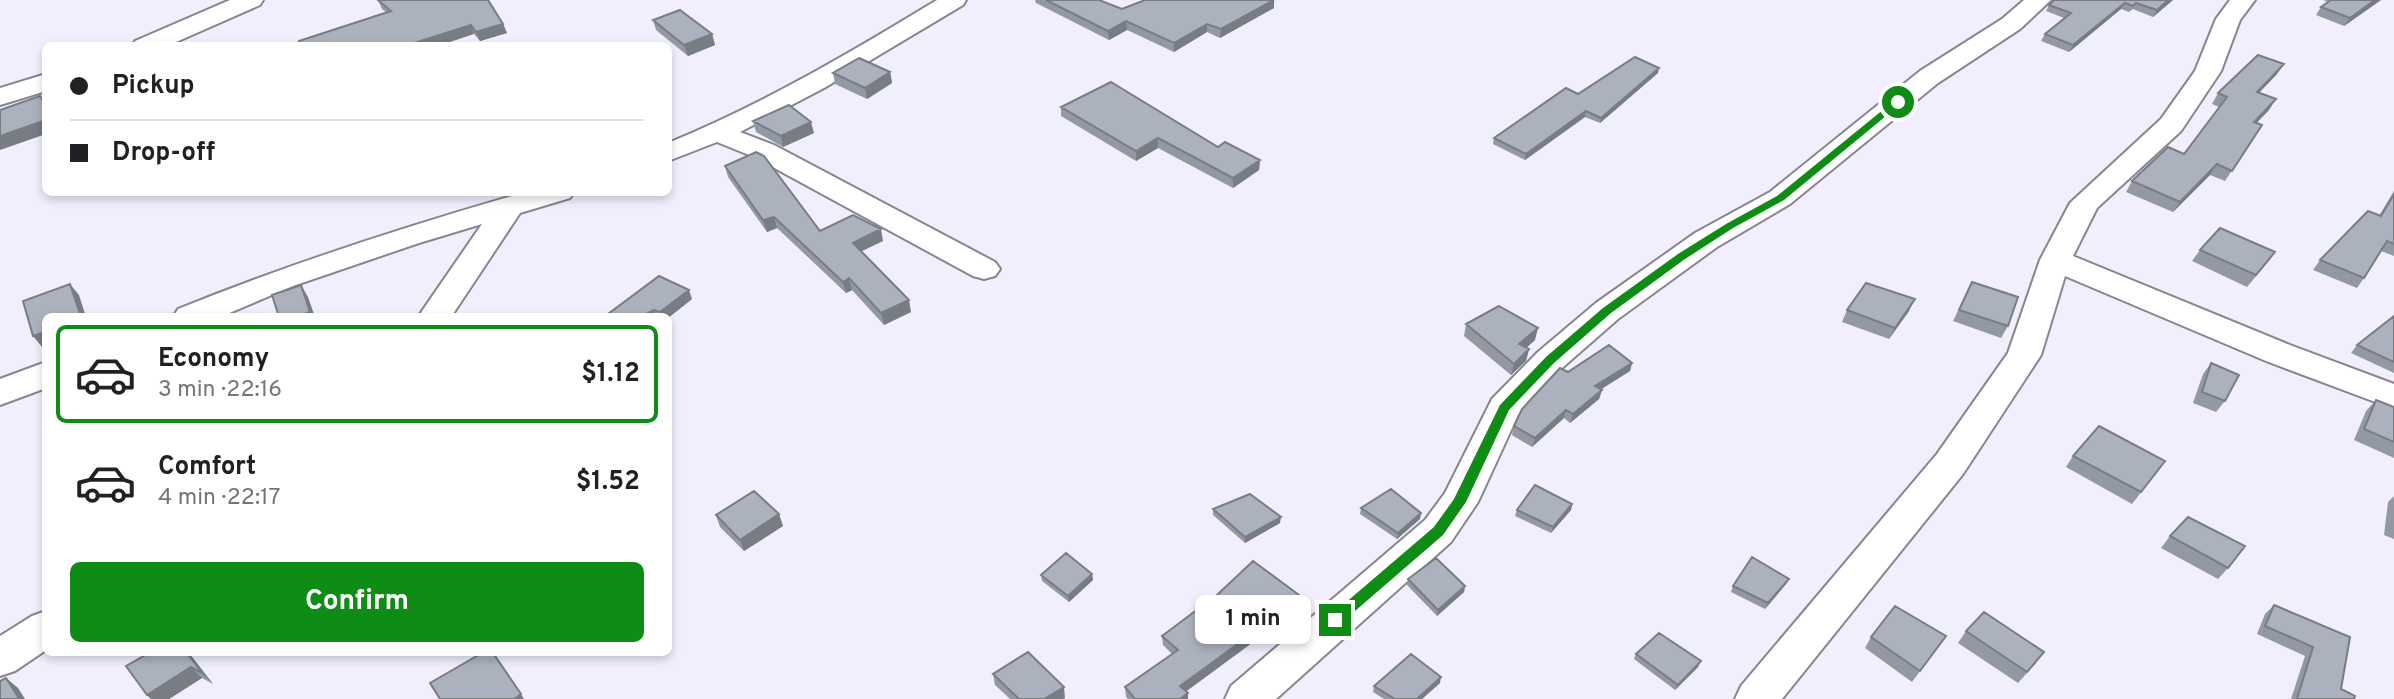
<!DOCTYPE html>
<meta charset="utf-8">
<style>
body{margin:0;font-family:Overpass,sans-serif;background:#f2f2f2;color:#202124;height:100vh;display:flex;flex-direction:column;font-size:26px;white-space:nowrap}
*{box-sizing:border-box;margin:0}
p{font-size:23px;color:#757577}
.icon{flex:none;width:38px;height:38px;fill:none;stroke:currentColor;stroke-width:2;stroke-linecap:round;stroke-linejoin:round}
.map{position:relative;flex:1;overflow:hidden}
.drawer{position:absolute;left:42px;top:313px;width:630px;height:343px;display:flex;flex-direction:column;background:#fff;border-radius:10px;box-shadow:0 4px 10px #0003}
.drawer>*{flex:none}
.guide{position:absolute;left:42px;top:42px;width:630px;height:154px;border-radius:10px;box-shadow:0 4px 10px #0003;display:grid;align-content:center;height:154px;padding:0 28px;background:#fff}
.end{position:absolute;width:32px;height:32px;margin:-16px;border:9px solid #0f8c16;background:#fff;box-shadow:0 0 0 4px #fff}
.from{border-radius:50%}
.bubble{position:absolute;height:49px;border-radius:10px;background:#fff;box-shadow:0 4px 10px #0003;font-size:23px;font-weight:700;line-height:49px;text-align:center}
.guide b{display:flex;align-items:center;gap:24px;height:66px;font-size:26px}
.guide b+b{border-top:2px solid #e0e0e0}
.guide i{width:18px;height:18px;background:#202124}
ul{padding:12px 0 0;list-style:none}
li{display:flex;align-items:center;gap:21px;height:98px;margin:0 14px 10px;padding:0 14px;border:4px solid transparent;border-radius:10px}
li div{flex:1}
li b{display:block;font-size:26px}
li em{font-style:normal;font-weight:700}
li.on{border-color:#0f8c16}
li>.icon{width:63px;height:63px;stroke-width:1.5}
.cta{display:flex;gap:14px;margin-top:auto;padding:14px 28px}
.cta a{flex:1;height:80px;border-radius:10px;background:#0f8c16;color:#fff;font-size:28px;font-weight:700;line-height:80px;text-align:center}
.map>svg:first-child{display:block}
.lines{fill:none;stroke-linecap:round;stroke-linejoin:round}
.minor-casing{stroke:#878591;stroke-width:4}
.minor{fill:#fff;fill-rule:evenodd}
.wall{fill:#9399a3}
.shaded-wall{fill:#787d84}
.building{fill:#abb2bd;stroke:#787d84;stroke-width:2}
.route{fill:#0f8c16}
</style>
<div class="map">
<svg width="2394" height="699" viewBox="0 0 2394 699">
<rect width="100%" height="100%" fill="#f1effd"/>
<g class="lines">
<g class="minor-casing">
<path id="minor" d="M230,0H263L260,5L167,46H132L135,41Z
M937,0H966L963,5L824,88L740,132L774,145L995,262L1000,269L995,276L984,279L973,276L754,157L717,142L668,161V143C763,104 850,53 937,0Z
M2024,0H2051L2020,29L1938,83L1790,204L1717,247L1618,319L1562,368L1518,415L1478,502L1451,542L1276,699H1225L1231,686L1425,520L1445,493L1492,399L1538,352L1596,303L1695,233L1770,192L1920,71L2002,19Z
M2230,0H2255L2240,20L2221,71L2181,131L2097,208L2073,256L2290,345L2394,384V409L2266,361L2065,276L2041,355L1963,474L1782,699H1735L1741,686L1937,454L2008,353L2040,260L2070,203L2161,119L2195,71L2216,19Z
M46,74V91L0,105V88Z
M526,192H574L570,198L520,213L451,317H418L482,224L419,243L293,286L220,317H173L178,309C292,263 407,226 526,192Z
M46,362V388L0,405V379Z
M46,611V650L15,671L0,676V636L32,616Z"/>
</g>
<use href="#minor" class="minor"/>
</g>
<path class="wall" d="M378,0L503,24L507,33L480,41L474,34L387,13L382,9Z
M1035,0H1099L1122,9L1274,0V8L1220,38L1207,32L1174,52L1127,30L1109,40L1036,3Z
M2054,0H2173L2153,17L2133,9L2129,12L2121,9L2069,52L2041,41L2045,34L2064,18L2046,11L2049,5Z
M2323,0H2381L2344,26L2316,15L2321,7L2328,2Z
M653,20L712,34L715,45L688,56L656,30Z
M890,72L892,83L867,99L835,84L833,73Z
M1658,73L1600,123L1585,117L1525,160L1493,144L1494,138L1578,94Z
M2277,74L2259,93L2269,110L2256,123L2262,125L2225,181L2210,175L2173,212L2126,192L2132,181L2184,154L2219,107L2212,104L2218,93Z
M1061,107L1218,147L1260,160L1259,170L1233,188L1158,148L1136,161L1061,116Z
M753,121L814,133L783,147L756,132Z
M725,166L820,231L883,241L861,251L911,312L884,325L852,290L846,293L777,228L767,232L728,177Z
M2394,191V256L2381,251L2364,278L2357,288L2313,270L2320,260L2379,216Z
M2200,250L2267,263L2247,287L2192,261Z
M1972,282L2008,326L2001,338L1953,321Z
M692,299L668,318V317H604Z
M1847,310L1909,311L1889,339L1842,322Z
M2394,316V373L2351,353L2357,345Z
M1466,324L1535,340L1526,348L1529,349L1526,361L1511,375L1464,336Z
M1632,363L1630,371L1601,389L1602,390L1599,399L1570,423L1564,418L1532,447L1512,435L1514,426L1568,372Z
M2211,363L2225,401L2216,412L2193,403L2203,374Z
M2376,400L2394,407V458L2354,440L2366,411Z
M2073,456L2165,461L2132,504L2066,467Z
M2394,496V539L2384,535L2388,502Z
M1572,504L1571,510L1551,533L1515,516L1517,510Z
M1361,508L1421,513L1420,519L1397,539L1360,514Z
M1213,509L1280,523L1245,543L1213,515Z
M779,514L783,526L744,551L720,527L716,515Z
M2170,536L2228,568L2218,579L2161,548Z
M1092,574L1093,580L1069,602L1042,581L1041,575Z
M1408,579L1465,586L1464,592L1437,616L1407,585Z
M1786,584L1765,609L1731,592L1733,586Z
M1299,595L1298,604L1260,637L1186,691L1188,699H1128L1126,697L1125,687L1172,654L1163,645L1162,636L1200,611Z
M2274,605L2350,637L2341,689L2354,699H2291L2305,656L2257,634L2265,614Z
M1966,631L2036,663L2018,683L1958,643Z
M1946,636L1912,682L1865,648L1871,637Z
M149,653H189L213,684L202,678L169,699H151L147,695Z
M1636,654L1698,667L1675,690L1634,659Z
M993,674L1065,698L1063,699H1010L995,685Z
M1440,683L1422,699H1384L1373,692L1374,686Z"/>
<path class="shaded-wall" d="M1274,0V8L1220,38L1221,29Z
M2168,0H2173L2153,17L2157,10Z
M2375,0H2381L2344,26L2350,18Z
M2125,3L2121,9L2069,52L2073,45Z
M1126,21L1127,30L1109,40L1108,31Z
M503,24L507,33L480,41L476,32Z
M1207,24V32L1174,52V43Z
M471,25L474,34L438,46H416L414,43Z
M712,34L715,45L688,56L684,45Z
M2284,64L2277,74L2250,102L2257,92Z
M1659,68L1658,73L1600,123L1601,118Z
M890,72L892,83L867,99L865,88Z
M2276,99L2269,110L2247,133L2254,122Z
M1586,111L1585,117L1525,160L1526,154Z
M46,120V134L0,150V136Z
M811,122L814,133L783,147L781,136Z
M1158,138V148L1136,161V151Z
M1260,160L1259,170L1233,188V178Z
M2217,164L2210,175L2173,212L2180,202Z
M774,217L777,228L767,232L763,220Z
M881,229L883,241L856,254L853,243Z
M849,278L852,290L846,293L843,282Z
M70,284L79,295L86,317H81Z
M301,285L308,297L315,317H296Z
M689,290L692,299L668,318V317H661L660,312Z
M1915,299L1909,311L1889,339L1895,328Z
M909,300L911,312L884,325L881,313Z
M654,310L656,317H640Z
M1538,328L1535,340L1517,356L1519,344Z
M46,332V347L43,348L33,336Z
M1529,349L1526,361L1511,375L1514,364Z
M1632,363L1630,371L1592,395L1595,386Z
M1602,390L1599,399L1570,423L1573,414Z
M1566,410L1564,418L1532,447L1535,438Z
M1572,504L1571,510L1551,533L1553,527Z
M1421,513L1420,519L1397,539L1398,533Z
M779,514L783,526L744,551L740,540Z
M1281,517L1280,523L1245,543V537Z
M1092,574L1093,580L1069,602L1068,596Z
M1789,579L1786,584L1765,609L1768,603Z
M1465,586L1464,592L1437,616L1438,610Z
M1299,595L1298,604L1260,637L1180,696V686Z
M187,653H189L213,684L202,673Z
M1701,661L1698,667L1675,690L1678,685Z
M191,667L202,678L169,699H151L147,695Z
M1441,677L1440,683L1422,699H1417Z
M6,678L18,688L25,699H18Z
M1064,687L1065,698L1063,699H1044Z
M1188,693V699H1180Z
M521,694L524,699H514Z"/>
<path class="building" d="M378,0H488L503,24L476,32L471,25L414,43L417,45L416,46H299V41L391,11Z
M1046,0H1099L1122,9L1145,0H1274L1221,29L1207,24L1174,43L1126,21L1108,31Z
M2054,0H2168L2157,10L2136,3L2133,6L2125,3L2073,45L2045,34L2071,13L2049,5Z
M2331,0H2375L2350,18L2321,7Z
M680,10L712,34L684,45L653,20Z
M2258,55L2284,64L2257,92L2276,99L2254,122L2262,125L2232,171L2217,164L2180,202L2132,181L2168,147L2184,154L2227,97L2218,93Z
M1635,57L1659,68L1601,118L1586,111L1526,154L1494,138L1566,88L1578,94Z
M859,58L890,72L865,88L833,73Z
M1111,82L1218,147L1225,142L1260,160L1233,178L1158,138L1136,151L1061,107Z
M40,96L46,106V120L0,136V110Z
M789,105L811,122L781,136L753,121Z
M756,152L764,156L820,231L853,215L881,229L853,243L909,300L881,313L849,278L843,282L774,217L763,220L725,166Z
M2394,194V244L2387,241L2364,278L2320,260L2368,211L2381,216Z
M2220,228L2275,252L2256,275L2200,250Z
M659,276L689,290L660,312L654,310L640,317H604Z
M1972,282L2018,297L2008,326L1959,310Z
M1866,283L1915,299L1895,328L1847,310Z
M70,284L81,317H46V332L33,336L23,301Z
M301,285L310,312L296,317H279L272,295Z
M1499,306L1538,328L1519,344L1529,349L1514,364L1466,324Z
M2394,316V362L2357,345Z
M1609,345L1632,363L1595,386L1602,390L1573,414L1566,410L1535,438L1514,426L1522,409L1560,368L1568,372Z
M2211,363L2239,375L2225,401L2202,392Z
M2376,400L2394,407V442L2364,429Z
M2099,426L2165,461L2141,492L2073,456Z
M1535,485L1572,504L1553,527L1517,510Z
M1391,489L1421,513L1398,533L1361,508Z
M754,491L779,514L740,540L716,515Z
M1250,494L1281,517L1245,537L1213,509Z
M2188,517L2245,546L2228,568L2170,536Z
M1066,553L1092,574L1068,596L1041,575Z
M1752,557L1789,579L1768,603L1733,586Z
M1436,558L1465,586L1438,610L1408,579Z
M1253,561L1299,595L1261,627L1180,686L1188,693L1180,699H1135L1125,687L1178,650L1162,636L1198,609L1200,611Z
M2274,605L2350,637L2341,689L2355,696L2354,699H2297L2313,647L2265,626Z
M1895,606L1946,636L1920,671L1871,637Z
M1984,612L2044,652L2027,672L1966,631Z
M1659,633L1701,661L1678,685L1636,654Z
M1028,652L1064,687L1044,699H1019L993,674Z
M149,653H187L202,673L191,667L147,695L126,666Z
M482,653H493L521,694L514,699H440L430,683Z
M1411,654L1441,677L1417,699H1395L1374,686Z
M6,678L18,697V699H0V681Z"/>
<path class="route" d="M1895,100L1903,102L1784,200L1733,228L1685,259L1611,313L1554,363L1509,410L1466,502L1443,535L1340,624H1330V616L1434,527L1454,499L1500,405L1546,357L1603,308L1678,254L1726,224L1777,196Z"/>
</svg>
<i class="end from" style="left:1898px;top:102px"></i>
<i class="end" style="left:1335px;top:620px"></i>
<div class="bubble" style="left:1195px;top:595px;width:116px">1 min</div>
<div class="guide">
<b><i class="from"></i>Pickup</b>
<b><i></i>Drop-off</b>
</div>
<section class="drawer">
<ul>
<li class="on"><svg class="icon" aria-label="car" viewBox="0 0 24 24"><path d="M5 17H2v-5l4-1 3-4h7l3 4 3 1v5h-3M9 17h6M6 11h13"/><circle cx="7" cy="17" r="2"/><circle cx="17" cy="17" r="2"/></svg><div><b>Economy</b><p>3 min · 22:16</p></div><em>$1.12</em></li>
<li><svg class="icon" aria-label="car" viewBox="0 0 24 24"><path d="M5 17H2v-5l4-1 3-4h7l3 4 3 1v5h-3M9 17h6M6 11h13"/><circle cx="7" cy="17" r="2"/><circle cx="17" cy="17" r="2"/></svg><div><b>Comfort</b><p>4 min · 22:17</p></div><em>$1.52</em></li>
</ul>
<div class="cta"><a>Confirm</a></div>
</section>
</div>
